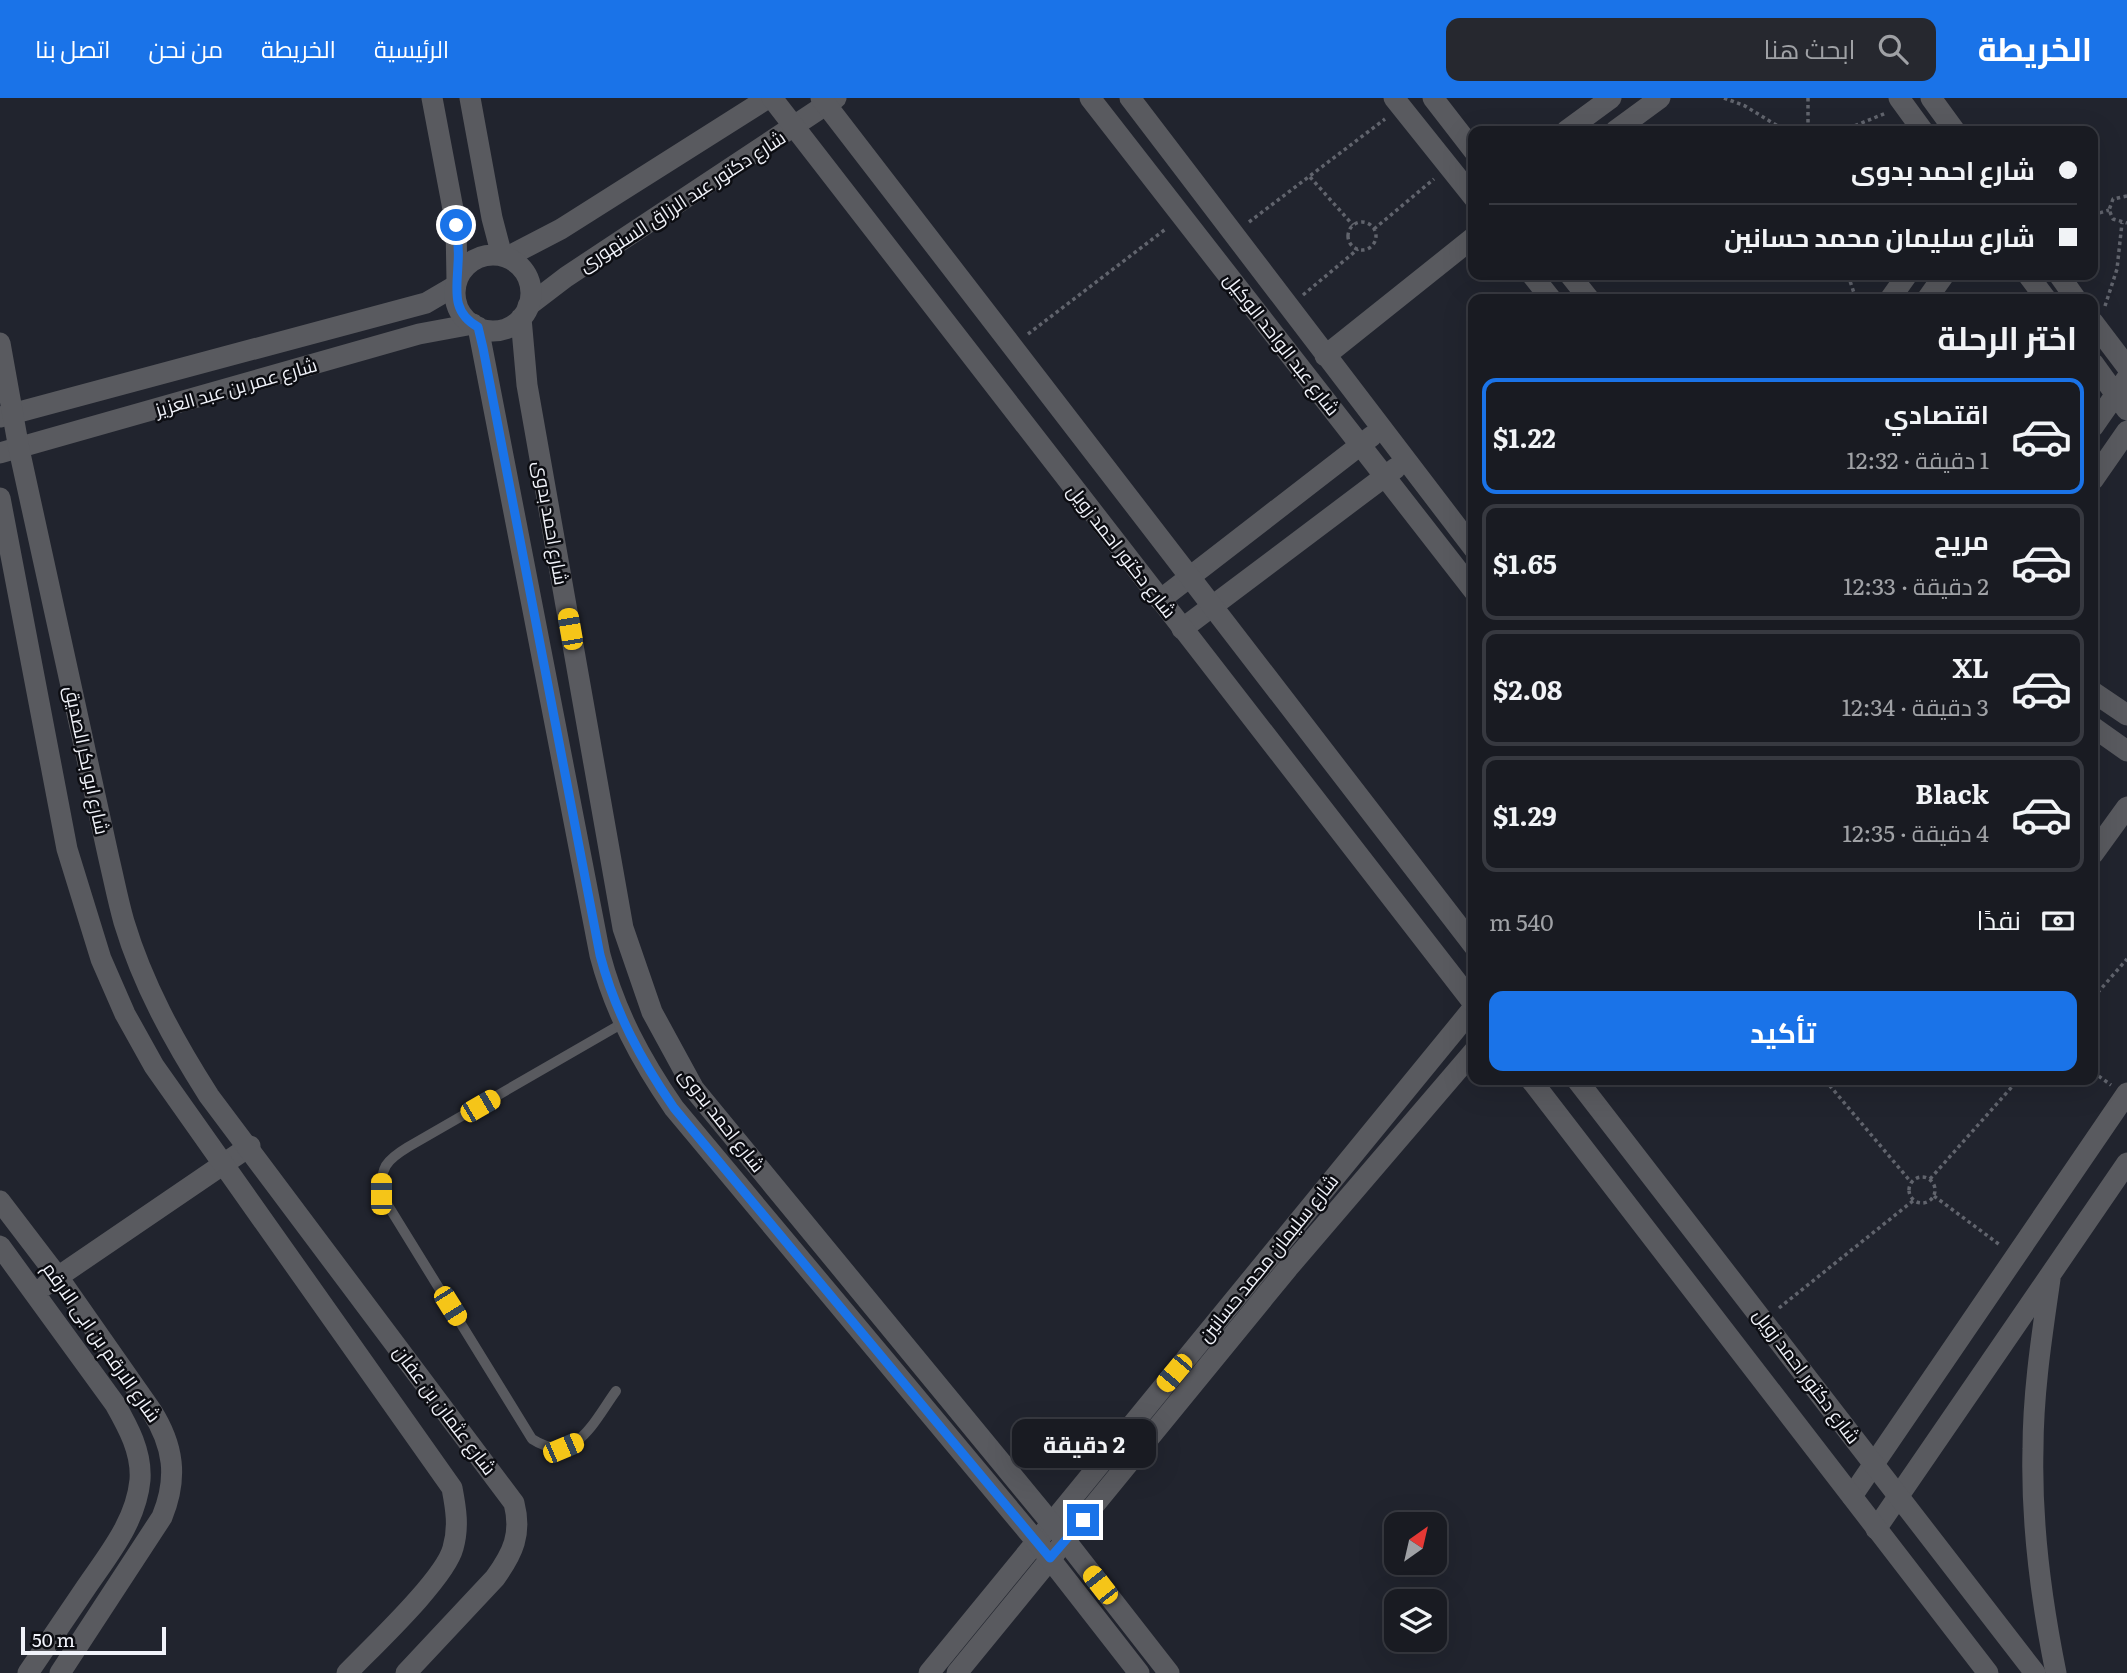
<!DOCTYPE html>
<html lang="ar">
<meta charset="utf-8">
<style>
body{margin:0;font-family:Literata,Cairo,serif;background:#26282f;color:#f1f3f6;direction:rtl;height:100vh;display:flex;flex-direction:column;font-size:26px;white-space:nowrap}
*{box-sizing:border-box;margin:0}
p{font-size:23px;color:#9fa1a5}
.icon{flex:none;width:38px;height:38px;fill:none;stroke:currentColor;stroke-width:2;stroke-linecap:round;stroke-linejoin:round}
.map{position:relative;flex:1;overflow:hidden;direction:ltr}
.side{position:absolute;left:1468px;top:196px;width:630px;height:791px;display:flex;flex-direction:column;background:#191b22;border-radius:14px;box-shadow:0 7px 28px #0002,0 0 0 2px #373940;direction:rtl}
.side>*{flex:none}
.top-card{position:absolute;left:1468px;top:28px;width:630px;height:154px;border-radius:14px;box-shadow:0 7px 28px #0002,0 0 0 2px #373940;direction:rtl;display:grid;align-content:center;height:154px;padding:0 21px;background:#191b22}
.needle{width:46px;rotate:34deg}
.fabs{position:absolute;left:1384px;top:1414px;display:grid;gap:14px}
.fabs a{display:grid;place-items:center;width:63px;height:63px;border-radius:14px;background:#191b22;box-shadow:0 7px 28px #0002,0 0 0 2px #373940;font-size:35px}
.scale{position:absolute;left:21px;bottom:18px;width:145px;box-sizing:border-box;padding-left:7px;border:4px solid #f0f2f9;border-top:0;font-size:19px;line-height:24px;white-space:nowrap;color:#f0f2f9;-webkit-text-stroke:5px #0c0d12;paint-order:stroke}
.end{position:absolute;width:32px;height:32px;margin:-16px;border:9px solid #1a73e8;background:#fff;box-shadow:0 0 0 4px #fff}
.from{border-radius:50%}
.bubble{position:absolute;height:49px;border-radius:14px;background:#191b22;box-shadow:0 7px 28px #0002,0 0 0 2px #373940;font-size:23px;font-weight:700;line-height:49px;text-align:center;direction:rtl}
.car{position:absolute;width:21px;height:42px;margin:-21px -10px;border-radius:9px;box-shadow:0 0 5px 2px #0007;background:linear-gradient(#f5c518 24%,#345 0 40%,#f5c518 0 76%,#345 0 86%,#f5c518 0)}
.top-card b{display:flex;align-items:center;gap:24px;height:66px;font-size:26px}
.top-card b+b{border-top:2px solid #373940}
.top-card i{width:18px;height:18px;background:#f1f3f6}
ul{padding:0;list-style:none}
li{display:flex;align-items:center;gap:21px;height:116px;margin:0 14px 10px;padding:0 7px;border:4px solid #373940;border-radius:14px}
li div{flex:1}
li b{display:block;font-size:26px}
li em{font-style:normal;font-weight:700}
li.selected{border-color:#1a73e8}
li>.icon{width:63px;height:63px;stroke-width:1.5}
h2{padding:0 21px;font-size:32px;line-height:84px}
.pay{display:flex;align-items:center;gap:18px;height:77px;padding:0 21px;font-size:26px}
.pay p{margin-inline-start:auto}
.action{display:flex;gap:14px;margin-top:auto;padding:14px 21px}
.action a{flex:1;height:80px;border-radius:14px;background:#1a73e8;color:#fff;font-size:28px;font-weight:700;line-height:80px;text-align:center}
header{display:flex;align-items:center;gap:42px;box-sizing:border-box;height:98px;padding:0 35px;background:#1a73e8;color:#fff}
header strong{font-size:33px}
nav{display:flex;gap:38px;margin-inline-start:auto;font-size:24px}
.search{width:490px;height:63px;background:#26282f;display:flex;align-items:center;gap:18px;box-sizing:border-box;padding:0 24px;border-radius:14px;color:#9fa1a5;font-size:26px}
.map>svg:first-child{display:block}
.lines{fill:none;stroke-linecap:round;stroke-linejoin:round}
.path{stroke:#61646d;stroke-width:3.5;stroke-dasharray:3.5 3.5;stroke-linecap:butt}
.service{stroke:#595a5f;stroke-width:10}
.minor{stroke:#595a5f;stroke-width:21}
.tertiary{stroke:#595a5f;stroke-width:21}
.route{stroke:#1a73e8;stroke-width:9}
.labels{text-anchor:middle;stroke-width:5;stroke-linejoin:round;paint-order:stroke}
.street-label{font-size:19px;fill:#f0f2f9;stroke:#0c0d12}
</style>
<header>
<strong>الخريطة</strong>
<div class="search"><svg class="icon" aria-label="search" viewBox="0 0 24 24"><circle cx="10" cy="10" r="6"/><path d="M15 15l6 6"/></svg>ابحث هنا</div>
<nav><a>الرئيسية</a><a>الخريطة</a><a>من نحن</a><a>اتصل بنا</a></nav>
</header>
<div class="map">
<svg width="2127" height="1575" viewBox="0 0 2127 1575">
<rect width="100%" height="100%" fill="#21242e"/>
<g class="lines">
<path class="path" d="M1724,0L1745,8L1786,33
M1808,0V33
M1842,33L1886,15
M1310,79L1353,127
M2127,98L2113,101L2109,112L2113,121L2127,125
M2093,117L2109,112
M1249,124L1385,21
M1348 138a14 14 0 1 1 28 0a14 14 0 1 1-28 0Z
M1374,131L1434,81
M1848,177L1856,201
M1303,197L1358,151
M2105,208L2117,171L2122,125
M1028,236L1167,130
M2093,900L2127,861
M2093,974L2111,987
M1825,982L1911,1084
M1909 1092a13 13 0 1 1 26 0a13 13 0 1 1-26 0Z
M1930,1081L2018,982
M1934,1098L2000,1147
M1779,1210L1914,1102"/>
<path class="service" d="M616,1293C594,1323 575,1369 532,1341L381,1096C381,1069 385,1063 408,1049L623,925"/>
<path class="minor" d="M1090,0L1474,493
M1130,0L1474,451
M1394,0L1474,100
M1433,0L1474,53
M1899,0L1923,33
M1931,0L1955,33
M1566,33L1611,0
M1615,33L1660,0
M507,159L561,131L768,0
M1532,177L1551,201
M1570,177L1589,201
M2028,177L2046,201
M2059,177L2076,201
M1890,201L1907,177
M1927,201L1944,177
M528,208L566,179L836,0
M2093,224L2127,269
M1325,258L1474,139
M2093,265L2127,312
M0,319L426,205L455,188
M2093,329L2127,280
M0,355L419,236L473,226
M2093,382L2127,333
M1160,502L1372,338
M1182,531L1396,370
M2093,594L2127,617
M2093,629L2127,653
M2093,756L2127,709
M0,1103L58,1179L151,1312C174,1348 178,1380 162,1419L60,1575
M0,1148L115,1306C128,1329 142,1354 140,1382C136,1424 108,1457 85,1491C66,1519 47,1547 28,1575
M2050,1181C2042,1237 2033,1294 2033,1351C2031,1427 2041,1501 2056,1575
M46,1187L250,1048
M1852,1398L2127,995
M1876,1431L2127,1065
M929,1575L1474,909
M957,1575L1288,1170L1474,953"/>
<path class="tertiary" d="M432,0L456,127L457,183
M470,0L492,120L502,158
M772,0L1474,906
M821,0L1474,848
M455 195a38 38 0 1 1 76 0a38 38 0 1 1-76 0Z
M521,220L527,287L623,830L652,914L694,991L1066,1443L1169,1575
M478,229L600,857C615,914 641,962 674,1010L1036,1443L1139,1575
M0,245L19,351L109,761C114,782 118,803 124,824C143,887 174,943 209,998L514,1405C522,1436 513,1455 495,1480L406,1575
M0,400L67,751L101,861L125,916L154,968L452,1390C456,1411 459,1429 453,1450C445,1481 372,1549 347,1575
M1531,982L1988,1575
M1577,982L2035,1575"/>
</g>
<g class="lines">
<path class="route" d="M456,127C458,140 459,153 458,166C457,192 451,214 478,229L483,250L600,857C615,914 641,962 674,1010L1050,1460L1083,1422"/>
</g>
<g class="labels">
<g class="street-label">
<text transform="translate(682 103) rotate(-33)" y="7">شارع دكتور عبد الرزاق السنهورى</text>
<text transform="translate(1282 246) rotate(52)" y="7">شارع عبد الواحد الوكيل</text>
<text transform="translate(236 289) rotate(-16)" y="7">شارع عمر بن عبد العزيز</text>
<text transform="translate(551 425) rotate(80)" y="7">شارع احمد بدوى</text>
<text transform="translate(1122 453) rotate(52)" y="7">شارع دكتور احمد زويل</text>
<text transform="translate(87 662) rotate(78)" y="7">شارع ابو بكر الصديق</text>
<text transform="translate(722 1022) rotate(52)" y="7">شارع احمد بدوى</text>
<text transform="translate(1268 1160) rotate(-51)" y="7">شارع سليمان محمد حسانين</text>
<text transform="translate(102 1244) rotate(55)" y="7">شارع الارقم بن ابى الارقم</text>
<text transform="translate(1807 1278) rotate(53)" y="7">شارع دكتور احمد زويل</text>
<text transform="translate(445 1312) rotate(53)" y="7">شارع عثمان بن عفان</text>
</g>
</g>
</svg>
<div class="fabs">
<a><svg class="needle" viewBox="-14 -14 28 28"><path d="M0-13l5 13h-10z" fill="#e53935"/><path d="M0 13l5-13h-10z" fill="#9fa1a5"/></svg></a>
<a><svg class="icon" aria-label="layers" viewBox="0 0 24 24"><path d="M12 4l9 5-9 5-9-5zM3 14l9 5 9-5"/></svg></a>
</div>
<div class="scale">50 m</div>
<i class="end from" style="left:456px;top:127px"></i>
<i class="end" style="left:1083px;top:1422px"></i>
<div class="bubble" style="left:1012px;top:1321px;width:144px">2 دقيقة</div>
<i class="car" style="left:570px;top:531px;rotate:350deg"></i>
<i class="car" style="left:480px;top:1008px;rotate:60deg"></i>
<i class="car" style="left:381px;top:1096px;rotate:0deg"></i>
<i class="car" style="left:450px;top:1208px;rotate:148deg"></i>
<i class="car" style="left:1174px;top:1275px;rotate:220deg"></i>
<i class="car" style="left:563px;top:1350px;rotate:67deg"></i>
<i class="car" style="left:1100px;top:1487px;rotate:322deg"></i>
<div class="top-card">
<b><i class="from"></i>شارع احمد بدوى</b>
<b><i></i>شارع سليمان محمد حسانين</b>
</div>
<section class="side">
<h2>اختر الرحلة</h2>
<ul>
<li class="selected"><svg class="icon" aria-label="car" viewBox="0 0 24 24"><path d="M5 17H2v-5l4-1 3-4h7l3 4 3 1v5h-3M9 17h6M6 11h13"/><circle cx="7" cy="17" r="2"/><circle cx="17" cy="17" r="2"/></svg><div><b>اقتصادي</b><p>1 دقيقة · 12:32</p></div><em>$1.22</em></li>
<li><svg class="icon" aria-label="car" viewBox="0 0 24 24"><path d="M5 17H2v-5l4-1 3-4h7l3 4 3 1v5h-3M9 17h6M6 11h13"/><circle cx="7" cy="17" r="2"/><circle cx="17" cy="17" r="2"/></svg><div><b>مريح</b><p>2 دقيقة · 12:33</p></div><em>$1.65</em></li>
<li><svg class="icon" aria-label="car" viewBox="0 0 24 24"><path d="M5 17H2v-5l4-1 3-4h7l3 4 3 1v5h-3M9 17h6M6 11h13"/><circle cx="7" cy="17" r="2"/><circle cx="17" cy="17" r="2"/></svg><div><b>XL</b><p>3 دقيقة · 12:34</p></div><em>$2.08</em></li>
<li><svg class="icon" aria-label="car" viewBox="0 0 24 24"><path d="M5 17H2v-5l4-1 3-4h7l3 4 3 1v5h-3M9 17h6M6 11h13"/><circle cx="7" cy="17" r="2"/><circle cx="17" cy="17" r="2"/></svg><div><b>Black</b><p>4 دقيقة · 12:35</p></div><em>$1.29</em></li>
</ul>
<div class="pay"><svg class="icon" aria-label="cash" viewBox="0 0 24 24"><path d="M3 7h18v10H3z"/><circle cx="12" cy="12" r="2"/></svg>نقدًا<p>540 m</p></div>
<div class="action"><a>تأكيد</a></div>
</section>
</div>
